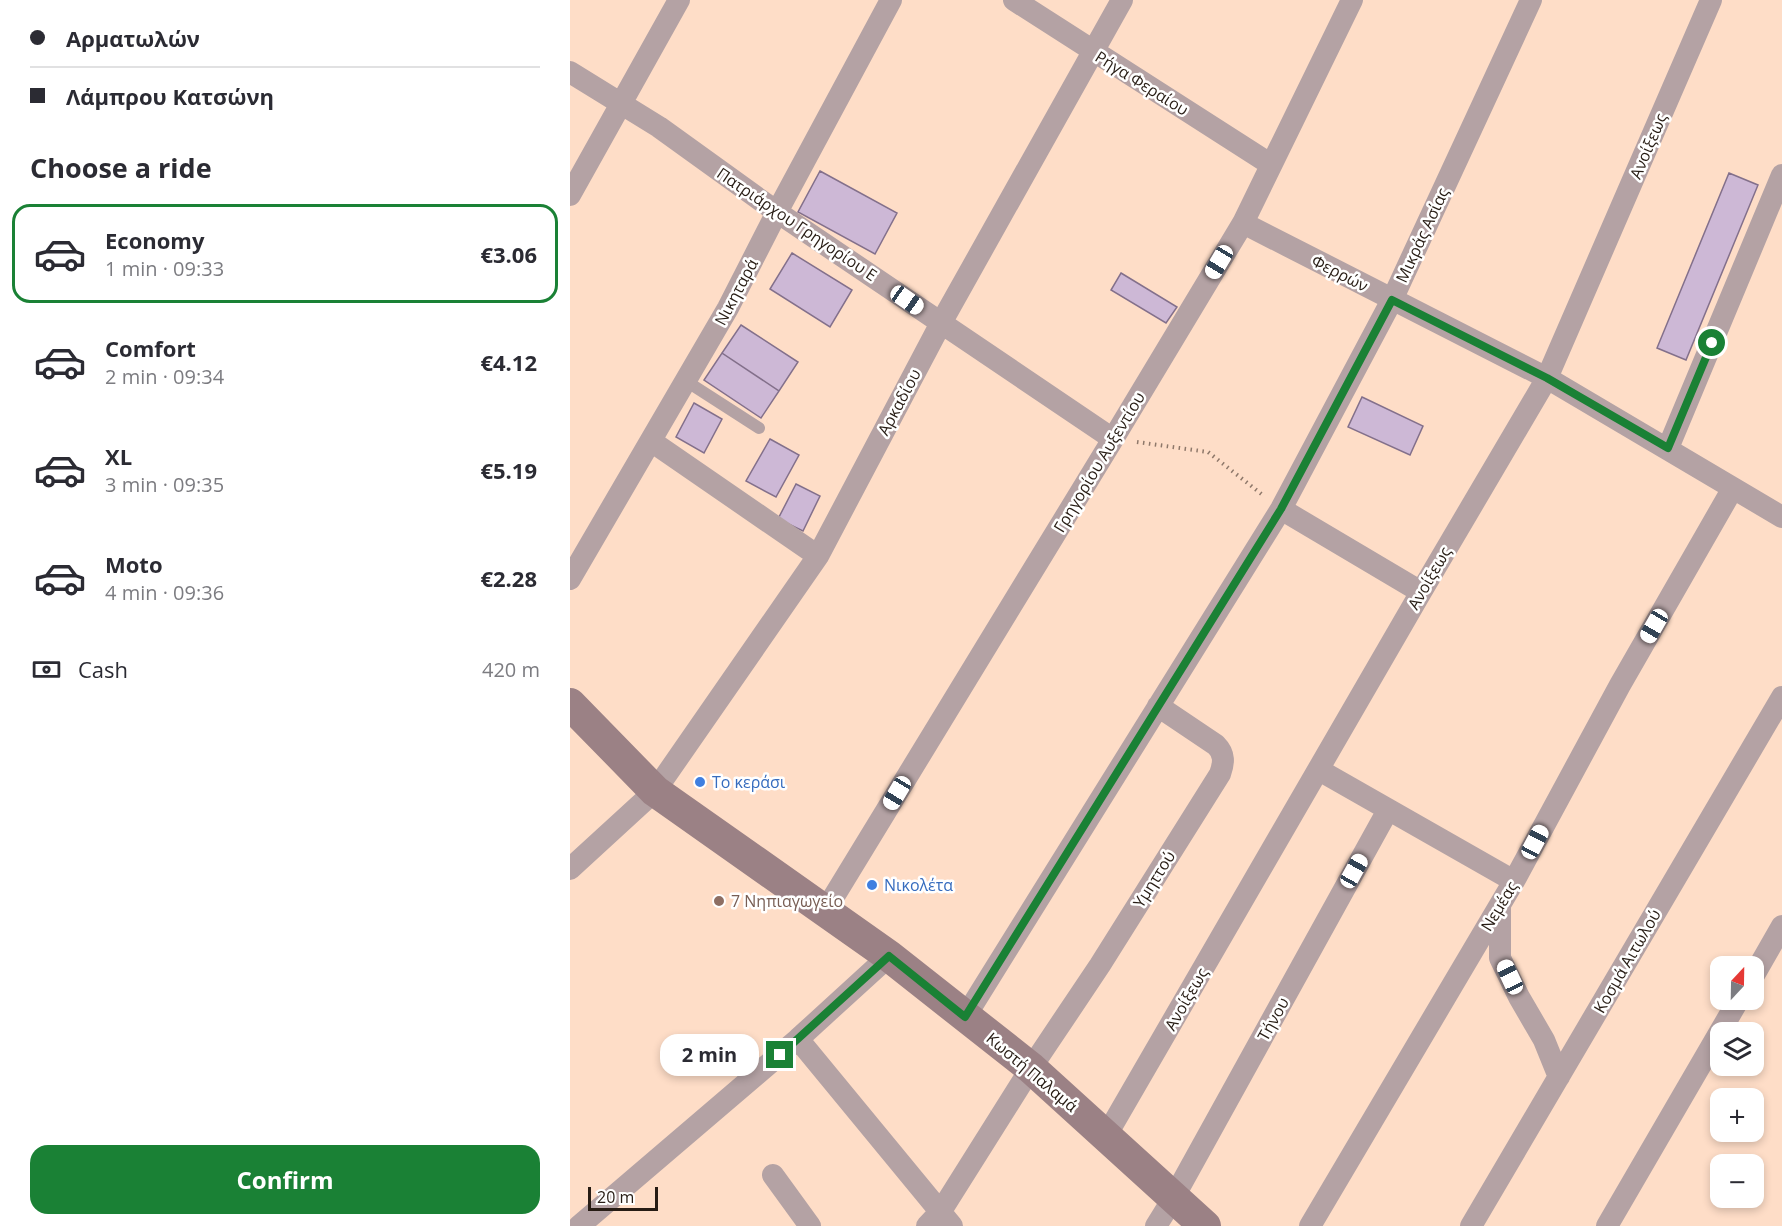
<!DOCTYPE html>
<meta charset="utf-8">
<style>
body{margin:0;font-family:"Open Sans",sans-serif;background:#f2f2f3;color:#2b2b33;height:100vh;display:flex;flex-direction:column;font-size:22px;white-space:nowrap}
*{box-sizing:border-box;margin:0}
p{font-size:20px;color:#7c7c81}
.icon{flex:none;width:33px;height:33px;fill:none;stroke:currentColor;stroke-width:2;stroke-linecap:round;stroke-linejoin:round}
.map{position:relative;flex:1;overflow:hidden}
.details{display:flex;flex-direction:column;background:#fff;width:570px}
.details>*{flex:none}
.top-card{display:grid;align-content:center;height:132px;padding:0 30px;background:#fff}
.needle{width:39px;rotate:22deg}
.controls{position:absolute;left:1140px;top:956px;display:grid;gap:12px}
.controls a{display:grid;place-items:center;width:54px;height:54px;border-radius:12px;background:#fff;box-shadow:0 3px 9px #0003;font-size:30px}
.scale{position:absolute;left:18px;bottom:15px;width:70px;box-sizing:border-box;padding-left:6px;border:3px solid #271c14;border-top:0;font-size:16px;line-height:21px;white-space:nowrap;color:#271c14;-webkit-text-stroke:4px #fff;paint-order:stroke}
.end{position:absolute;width:27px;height:27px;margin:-14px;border:8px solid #1a8135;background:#fff;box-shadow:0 0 0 3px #fff}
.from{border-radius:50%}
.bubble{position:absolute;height:42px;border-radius:18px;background:#fff;box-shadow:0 3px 9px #0003;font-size:20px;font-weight:700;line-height:42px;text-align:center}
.car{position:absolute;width:18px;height:36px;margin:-18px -9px;border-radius:8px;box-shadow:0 0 4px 2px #0007;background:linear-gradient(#fff 24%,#345 0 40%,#fff 0 76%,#345 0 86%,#fff 0)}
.top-card b{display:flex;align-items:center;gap:21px;height:57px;font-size:22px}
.top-card b+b{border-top:2px solid #e1e1e2}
.top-card i{width:15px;height:15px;background:#2b2b33}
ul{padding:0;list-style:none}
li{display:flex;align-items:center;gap:18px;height:99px;margin:0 12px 9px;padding:0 18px;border:3px solid transparent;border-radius:18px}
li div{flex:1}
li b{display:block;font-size:22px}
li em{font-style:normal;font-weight:700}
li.current{border-color:#1a8135}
li>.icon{width:54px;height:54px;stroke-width:1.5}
h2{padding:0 30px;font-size:27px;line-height:72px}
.pay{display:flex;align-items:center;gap:15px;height:66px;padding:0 30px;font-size:22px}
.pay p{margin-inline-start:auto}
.primary-button{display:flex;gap:12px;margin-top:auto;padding:12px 30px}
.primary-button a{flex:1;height:69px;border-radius:18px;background:#1a8135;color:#fff;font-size:24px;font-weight:700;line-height:69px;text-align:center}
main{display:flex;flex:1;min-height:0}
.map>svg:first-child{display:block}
.building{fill:#cdb8d6;stroke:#83708b;stroke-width:1.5}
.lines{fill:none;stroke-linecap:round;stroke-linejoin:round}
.path{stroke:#8e786a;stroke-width:4;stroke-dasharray:1.5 4.5;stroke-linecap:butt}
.lane{stroke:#b4a2a4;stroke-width:12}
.street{stroke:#b4a2a4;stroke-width:22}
.secondary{stroke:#9b8185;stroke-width:32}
.route{stroke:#1a8135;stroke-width:8}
.shop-dot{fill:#3f7fe0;stroke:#fff;stroke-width:2}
.education-dot{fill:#8d6e63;stroke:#fff;stroke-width:2}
.labels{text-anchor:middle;stroke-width:5;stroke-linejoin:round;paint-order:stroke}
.street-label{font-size:16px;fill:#271c14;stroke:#fff}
.shop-label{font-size:16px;fill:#366cbe;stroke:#fff;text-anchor:start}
.education-label{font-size:16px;fill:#785e54;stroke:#fff;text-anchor:start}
</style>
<main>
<section class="details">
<div class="top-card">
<b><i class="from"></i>Αρματωλών</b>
<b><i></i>Λάμπρου Κατσώνη</b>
</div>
<h2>Choose a ride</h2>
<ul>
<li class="current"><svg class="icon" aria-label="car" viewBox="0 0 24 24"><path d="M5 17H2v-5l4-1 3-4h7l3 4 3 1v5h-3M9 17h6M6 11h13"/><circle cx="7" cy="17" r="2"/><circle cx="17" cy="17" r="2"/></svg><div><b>Economy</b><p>1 min · 09:33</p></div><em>€3.06</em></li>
<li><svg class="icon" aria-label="car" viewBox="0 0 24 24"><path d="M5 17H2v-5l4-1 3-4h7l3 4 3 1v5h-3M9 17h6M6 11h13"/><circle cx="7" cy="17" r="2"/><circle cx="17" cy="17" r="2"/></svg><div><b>Comfort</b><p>2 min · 09:34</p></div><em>€4.12</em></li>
<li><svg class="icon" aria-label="car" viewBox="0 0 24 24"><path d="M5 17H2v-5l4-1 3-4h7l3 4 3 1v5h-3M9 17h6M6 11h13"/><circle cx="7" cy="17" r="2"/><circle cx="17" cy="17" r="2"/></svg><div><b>XL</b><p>3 min · 09:35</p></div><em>€5.19</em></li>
<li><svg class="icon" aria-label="car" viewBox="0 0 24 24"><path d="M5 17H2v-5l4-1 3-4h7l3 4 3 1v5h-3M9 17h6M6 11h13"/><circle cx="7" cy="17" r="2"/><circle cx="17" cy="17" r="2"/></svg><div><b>Moto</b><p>4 min · 09:36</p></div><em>€2.28</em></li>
</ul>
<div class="pay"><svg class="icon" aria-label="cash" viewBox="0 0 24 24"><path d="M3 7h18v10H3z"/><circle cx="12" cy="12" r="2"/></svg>Cash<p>420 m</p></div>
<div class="primary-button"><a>Confirm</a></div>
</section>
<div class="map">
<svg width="1212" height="1226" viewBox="0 0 1212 1226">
<rect width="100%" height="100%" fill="#feddc7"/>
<path class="building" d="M250,171L327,213L305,254L228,212Z
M1159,173L1188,185L1116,360L1087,348Z
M222,253L282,290L260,327L200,289Z
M551,273L607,307L596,323L541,290Z
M171,325L228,362L209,391L152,353Z
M152,353L209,391L191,418L134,380Z
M792,397L853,426L840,455L778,427Z
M124,403L152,419L134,453L106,437Z
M200,439L229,455L206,497L176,481Z
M226,484L250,496L233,531L208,519Z"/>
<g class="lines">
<path class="path" d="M567,442L638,452L694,496"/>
<path class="lane" d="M116,381L189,428"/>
<path class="street" d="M444,0L700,164
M0,72L89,127L207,212L543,439
M0,195L109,0
M673,223L977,378L1212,517
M81,441L248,556
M1098,448L1212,175
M711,509L851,592
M0,579L158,308L207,212L321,0
M749,770L944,881
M0,869L85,791L248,556L371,323L552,0
M930,905V958L949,997L974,1040L989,1077
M255,911L543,439L673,223L782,0
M1184,975L1212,926
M395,1017L711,509L822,300L961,0
M228,1039L382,1226
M536,1136L851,592L977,378L1141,0
M203,1175L240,1226
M9,1226L228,1039L319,956
M357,1226L371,1211L461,1068L530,965L650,774C654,763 655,754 646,745L588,706
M586,1226L604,1197L818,810
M740,1226L944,881L1050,685L1163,488
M901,1226L1212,697
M1037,1226L1169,999"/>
<path class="secondary" d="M0,704L85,791L319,956L461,1068L635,1226"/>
</g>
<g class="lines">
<path class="route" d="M210,1055L319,956L395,1017L711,509L822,300L977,378L1098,448L1142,343"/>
</g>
<g class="shop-dot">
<circle cx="130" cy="782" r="6"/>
<circle cx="302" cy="885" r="6"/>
</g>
<circle class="education-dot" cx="149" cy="901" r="6"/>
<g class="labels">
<g class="street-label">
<text transform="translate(572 83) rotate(32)" y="6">Ρήγα Φεραίου</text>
<text transform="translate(1078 146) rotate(-67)" y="6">Ανοίξεως</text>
<text transform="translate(227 224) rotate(34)" y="6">Πατριάρχου Γρηγορίου Ε</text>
<text transform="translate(852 235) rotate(-65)" y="6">Μικράς Ασίας</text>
<text transform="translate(770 273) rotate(27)" y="6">Φερρών</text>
<text transform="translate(166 292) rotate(-62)" y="6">Νικηταρά</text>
<text transform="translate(329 402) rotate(-62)" y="6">Αρκαδίου</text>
<text transform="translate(529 462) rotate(-59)" y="6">Γρηγορίου Αυξεντίου</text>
<text transform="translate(859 578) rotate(-60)" y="6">Ανοίξεως</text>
<text transform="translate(584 879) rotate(-58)" y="6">Υμηττού</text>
<text transform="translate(929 906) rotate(-59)" y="6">Νεμέας</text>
<text transform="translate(1057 961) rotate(-60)" y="6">Κοσμά Αιτωλού</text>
<text transform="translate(616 999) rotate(-60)" y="6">Ανοίξεως</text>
<text transform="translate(703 1019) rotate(-61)" y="6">Τήνου</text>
<text transform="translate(462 1072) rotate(40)" y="6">Κωστή Παλαμά</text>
</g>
<g class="shop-label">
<text x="142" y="788">Το κεράσι</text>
<text x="314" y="891">Νικολέτα</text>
</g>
<g class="education-label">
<text x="161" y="907">7 Νηπιαγωγείο</text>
</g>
</g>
</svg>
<div class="controls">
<a><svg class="needle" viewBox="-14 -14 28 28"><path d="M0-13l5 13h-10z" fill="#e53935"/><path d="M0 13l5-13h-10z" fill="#7c7c81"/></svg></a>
<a><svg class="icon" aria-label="layers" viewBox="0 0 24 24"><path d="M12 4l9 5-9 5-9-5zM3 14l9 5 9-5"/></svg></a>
<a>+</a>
<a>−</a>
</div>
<div class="scale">20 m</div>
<i class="end from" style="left:1142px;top:343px"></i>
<i class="end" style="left:210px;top:1055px"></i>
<div class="bubble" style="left:90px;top:1034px;width:99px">2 min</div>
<i class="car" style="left:649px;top:262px;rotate:211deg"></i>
<i class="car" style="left:337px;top:300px;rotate:125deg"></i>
<i class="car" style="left:1084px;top:626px;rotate:210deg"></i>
<i class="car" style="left:327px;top:793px;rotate:211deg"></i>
<i class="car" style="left:965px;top:842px;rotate:28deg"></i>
<i class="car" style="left:784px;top:871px;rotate:29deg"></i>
<i class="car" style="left:940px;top:977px;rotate:335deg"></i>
</div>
</main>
